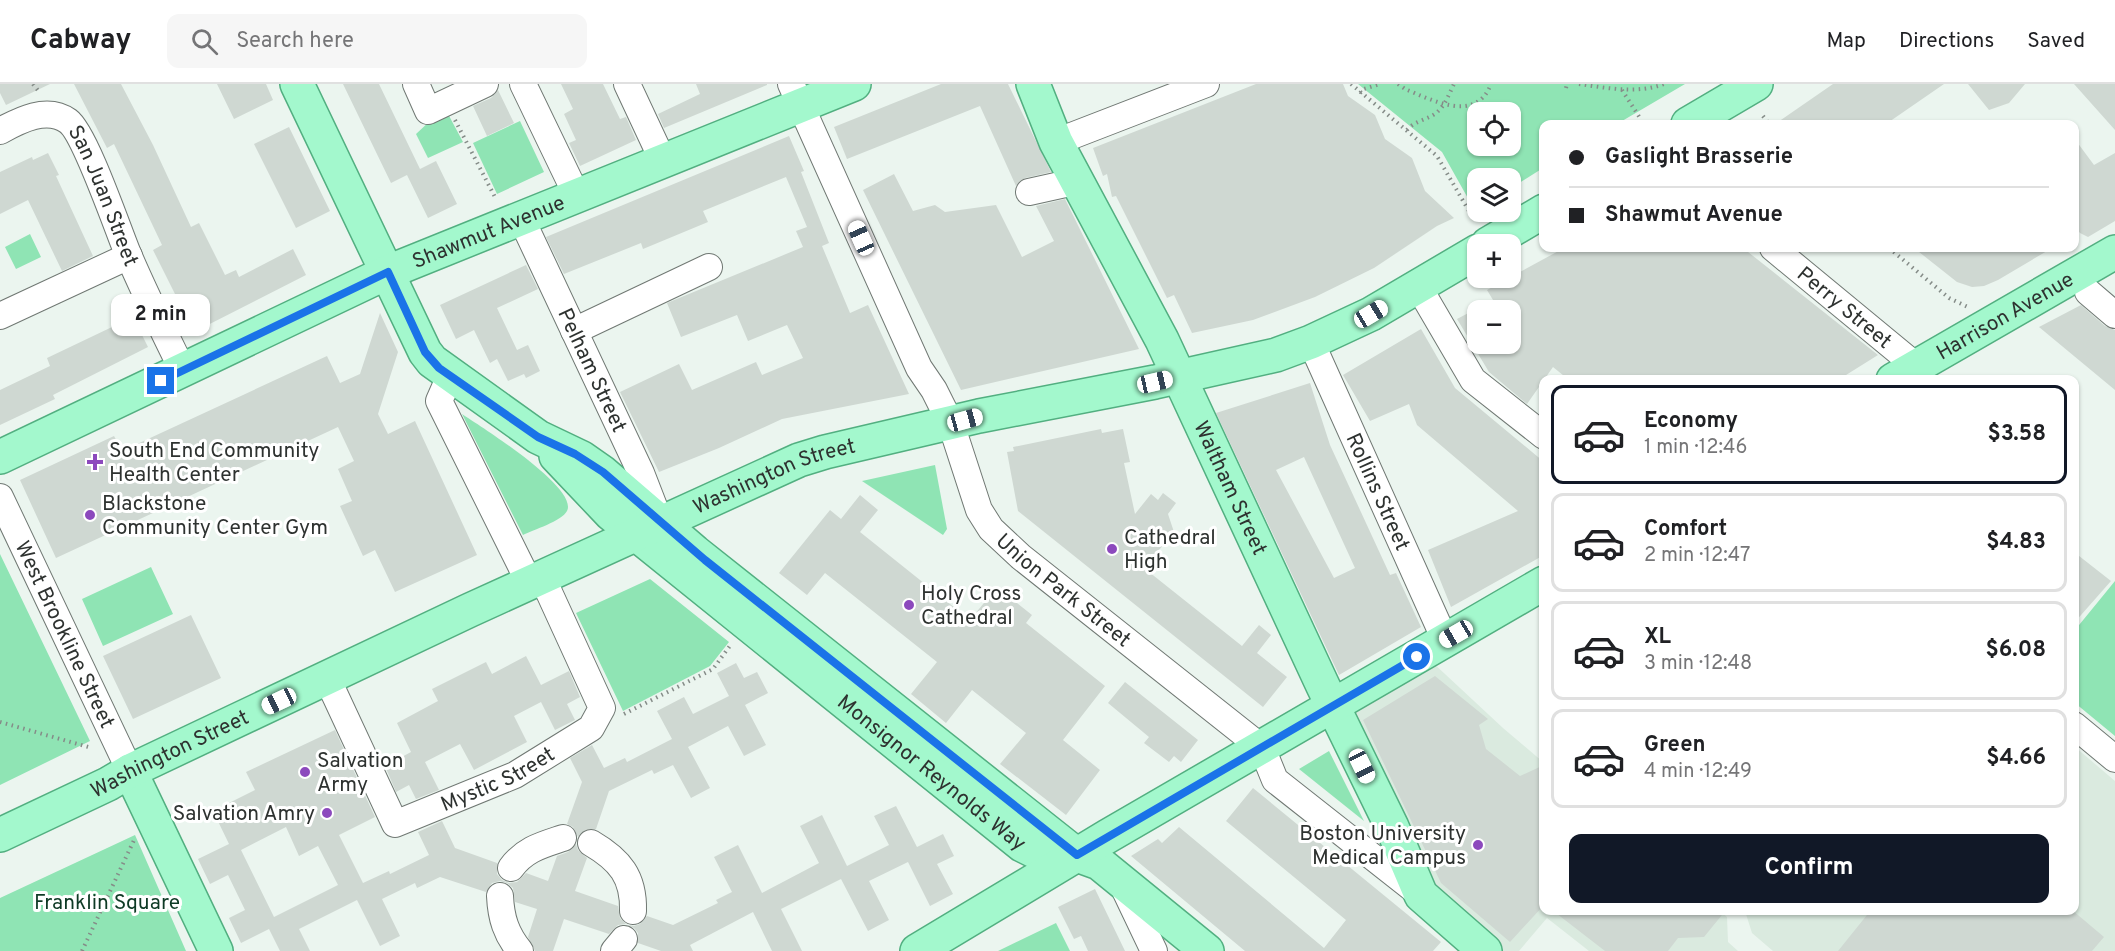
<!DOCTYPE html>
<meta charset="utf-8">
<style>
body{margin:0;font-family:Overpass,sans-serif;background:#f6f6f6;color:#202124;height:100vh;display:flex;flex-direction:column;font-size:22px;white-space:nowrap}
*{box-sizing:border-box;margin:0}
p{font-size:20px;color:#757577}
.icon{flex:none;width:33px;height:33px;fill:none;stroke:currentColor;stroke-width:2;stroke-linecap:round;stroke-linejoin:round}
.map{position:relative;flex:1;overflow:hidden}
.details{position:absolute;left:1539px;top:291px;width:540px;height:540px;display:flex;flex-direction:column;background:#fff;border-radius:12px;box-shadow:0 2px 4px #0004}
.details>*{flex:none}
.top-card{position:absolute;left:1539px;top:36px;width:540px;height:132px;border-radius:12px;box-shadow:0 2px 4px #0004;display:grid;align-content:center;height:132px;padding:0 30px;background:#fff}
.fabs{position:absolute;left:1467px;top:18px;display:grid;gap:12px}
.fabs a{display:grid;place-items:center;width:54px;height:54px;border-radius:12px;background:#fff;box-shadow:0 2px 4px #0004;font-size:30px}
.end{position:absolute;width:27px;height:27px;margin:-14px;border:8px solid #1a73e8;background:#fff;box-shadow:0 0 0 3px #fff}
.from{border-radius:50%}
.bubble{position:absolute;height:42px;border-radius:12px;background:#fff;box-shadow:0 2px 4px #0004;font-size:20px;font-weight:700;line-height:42px;text-align:center}
.car{position:absolute;width:18px;height:36px;margin:-18px -9px;border-radius:8px;box-shadow:0 0 4px 2px #0007;background:linear-gradient(#fff 24%,#345 0 40%,#fff 0 76%,#345 0 86%,#fff 0)}
.top-card b{display:flex;align-items:center;gap:21px;height:57px;font-size:22px}
.top-card b+b{border-top:2px solid #e0e0e0}
.top-card i{width:15px;height:15px;background:#202124}
ul{padding:10px 0 0;list-style:none}
li{display:flex;align-items:center;gap:18px;height:99px;margin:0 12px 9px;padding:0 18px;border:3px solid #e0e0e0;border-radius:12px}
li div{flex:1}
li b{display:block;font-size:22px}
li em{font-style:normal;font-weight:700}
li.selected{border-color:#111827}
li>.icon{width:54px;height:54px;stroke-width:1.5}
.primary-button{display:flex;gap:12px;margin-top:auto;padding:12px 30px}
.primary-button a{flex:1;height:69px;border-radius:12px;background:#111827;color:#fff;font-size:24px;font-weight:700;line-height:69px;text-align:center}
header{display:flex;align-items:center;gap:36px;box-sizing:border-box;height:84px;padding:0 30px;background:#fff;border-bottom:2px solid #e0e0e0}
header strong{font-size:28px}
nav{display:flex;gap:33px;margin-inline-start:auto;font-size:21px}
.search{width:420px;height:54px;background:#f6f6f6;display:flex;align-items:center;gap:15px;box-sizing:border-box;padding:0 21px;border-radius:12px;color:#757577;font-size:22px}
.map>svg:first-child{display:block}
.built{fill:#daeadf}
.green{fill:#8fe4b4;fill-rule:evenodd}
.building{fill:#cfd8d2;fill-rule:evenodd}
.lines{fill:none;stroke-linecap:round;stroke-linejoin:round}
.minor-casing{stroke:#707873;stroke-width:28}
.major-casing{stroke:#52af80;stroke-width:36}
.path{stroke:#858c88;stroke-width:4;stroke-dasharray:1.5 4.5;stroke-linecap:butt}
.minor{stroke:#fff;stroke-width:26}
.major{stroke:#a3f8cd;stroke-width:33}
.route{stroke:#1a73e8;stroke-width:8}
.poi-dot{fill:#8c49bd;stroke:#fff;stroke-width:2}
.labels{text-anchor:middle;stroke-width:6;stroke-linejoin:round;paint-order:stroke}
.street-label{font-size:21px;fill:#2e3230;stroke:#fff}
.poi-label{font-size:21px;fill:#2e3230;stroke:#fff;text-anchor:start}
.park-label{font-size:21px;fill:#0e3a25;stroke:#fff}
</style>
<header>
<strong>Cabway</strong>
<div class="search"><svg class="icon" aria-label="search" viewBox="0 0 24 24"><circle cx="10" cy="10" r="6"/><path d="M15 15l6 6"/></svg>Search here</div>
<nav><a>Map</a><a>Directions</a><a>Saved</a></nav>
</header>
<div class="map">
<svg width="2115" height="867" viewBox="0 0 2115 867">
<rect width="100%" height="100%" fill="#ebf5ef"/>
<path class="built" d="M1431,577L1503,644L1543,678L1544,826L1720,827L1727,833L1728,858L1738,867H1589L1547,834L1519,867H1499L1444,819L1382,702L1349,625Z
M2075,663L2115,697V867H1773L1752,849L1745,827L2074,826Z"/>
<path class="green" d="M1358,0H1685L1617,40H1544L1543,84L1511,104L1510,94H1478L1477,123L1474,125L1442,68ZM1478,28H1510V62H1478Z
M447,28L463,58L428,74L416,50L430,37Z
M520,37L544,88L497,110L473,59Z
M30,150L41,173L16,185L5,163Z
M462,330C480,342 579,404 567,427C562,437 533,446 523,451Z
M935,381L947,445L943,451L862,397Z
M0,470L90,657L0,701Z
M151,483L173,530L103,562L82,515Z
M650,495L729,558L710,582L623,627L576,529Z
M2115,497V652L2075,619V546Z
M1329,667L1364,737L1299,685Z
M135,751L186,867H0V814Z
M1056,839L1070,867H998Z"/>
<path class="building" d="M0,0H50L6,21L0,9Z
M74,0H121L153,61L191,143L199,139L225,191L236,186L239,193L293,165L306,191L194,248L153,166L162,161L114,60L107,64Z
M217,0H266L273,16L234,35Z
M343,0H379L420,85L436,77L457,120L428,134L407,91L391,99Z
M561,0H603L620,35L626,33L636,56L580,82L569,59L576,56L564,30L573,25Z
M696,0H767V1L664,44L658,30L700,10Z
M941,0H1008L1051,88L1025,94L1016,102L980,22L847,75L834,43Z
M1256,0H1343L1348,12L1375,31L1385,55L1412,74L1425,107L1454,134L1437,142L1374,184L1315,213L1253,236L1192,249L1174,211L1167,214L1116,112L1112,113L1107,90L1103,92L1093,64Z
M1833,0H1944L1886,40H1775Z
M1968,0H2025L2009,19L1989,26Z
M2074,0H2115V46Z
M498,6L514,39L487,52L473,22L491,14Z
M289,43L330,127L296,144L254,60Z
M789,52L804,87L801,88L829,159L822,162L850,229L868,221L909,310L782,335L719,364L659,388L620,308L679,280L692,306L756,278L762,291L803,274L787,241L748,257L737,231L681,253L667,219L803,163L796,147L807,143L786,93L703,127L708,138L643,165L641,159L564,190L546,153Z
M2074,54L2094,81L2115,69V137L2088,153L2080,149L2074,141Z
M48,69L59,91L56,92L93,172L62,187L28,116L0,130V88L32,73L33,76Z
M894,90L913,127L935,121L945,128L996,121L1022,173L1054,157L1036,122L1065,115L1139,265L961,306L863,106Z
M1564,164H1743L1878,271L1838,296H1569L1553,283L1527,320L1489,288L1457,235L1493,216L1487,206ZM1478,226H1510V260H1478Z
M1914,164H2052L1998,196L1984,202L1972,203L1957,198Z
M526,181L538,205L497,224L517,266L528,261L540,287L526,294L524,290L508,297L497,275L490,279L474,246L456,255L440,221Z
M2081,221L2105,242L2115,246V306L2039,243Z
M380,229L398,268L378,330L388,350L415,337L477,471L395,508L375,466L363,472L340,422L352,417L338,385L354,377L338,343L56,474L20,396L114,352L122,367L327,272L340,299L360,290Z
M133,233L148,263L53,311L55,315L0,341V306L50,282L47,274Z
M1421,245L1455,304L1544,378V471L1451,523L1428,466L1518,427L1417,341L1409,320L1370,337L1343,291Z
M1310,299L1330,361L1390,491L1396,489L1421,543L1339,591L1216,329ZM1304,373L1355,484L1334,494L1276,386Z
M1101,345L1102,349L1123,345L1130,378L1124,379L1135,430L1151,410L1158,416L1163,409L1176,419L1168,430L1174,448L1144,484L1242,562L1259,541L1271,551L1257,569L1287,593L1263,623L1018,427L1007,368L1014,367L1013,363Z
M860,411L878,426L860,448L970,536L997,503L1032,531L1026,539L1105,602L1063,656L1100,686L1066,731L1000,680L1026,649L972,606L946,639L911,610L937,578L825,489L807,511L779,489L830,426L841,435Z
M2074,468L2111,497L2074,539Z
M191,531L221,594L133,635L103,572Z
M526,572L541,601L569,587L580,613L567,620L575,636L555,646L541,618L514,632L527,658L474,686L460,660L425,678L439,706L416,715L409,701L396,708L385,682L411,668L397,639L438,617L432,605L486,578L492,590Z
M736,579L744,594L757,588L768,609L745,621L766,661L744,672L728,642L688,663L710,704L691,714L673,681L654,690L652,686L609,707L596,745L585,746L578,753L573,743L567,740L582,698L570,674L592,661L604,684L625,674L627,678L672,655L657,627L684,613L693,630L729,612L717,589Z
M1435,592L1488,635L1479,641L1486,665L1520,692L1544,681V821L1510,858L1441,799L1363,636Z
M1125,598L1198,656L1181,678L1174,672L1169,678L1144,659L1149,653L1108,619Z
M335,646L375,733L339,751L363,799L389,787L390,790L429,771L418,748L442,737L455,764L497,779V790L502,796L509,799L517,798L526,789L548,797L557,772L568,768L576,760L578,766L587,774L575,807L618,822L620,834L626,840L618,841L609,850L564,835L553,867H535L528,853L537,825L515,818L513,804L507,799L500,797L492,799L486,808L440,793L417,804L415,799L382,815L400,852L380,862L357,816L299,845L310,867H280L269,845L241,859L229,834L245,826L228,791L210,800L198,775L229,760L213,727L255,706L246,688ZM286,743L299,772L318,762L338,801L274,833L241,766Z
M1253,704L1441,858L1433,867H1245L1131,772L1158,755L1162,759L1179,743L1324,864L1346,836L1226,737Z
M896,722L917,763L943,750L954,772L937,780L953,810L930,822L908,778L869,797L889,836L868,847L841,795L781,825L802,867H772L753,828L690,861L693,867H661L638,859V849L634,844L628,841L634,842L640,840L647,832L673,841L718,819L716,816L732,808L714,773L738,761L762,809L819,779L800,742L822,731L847,782L889,761L874,732Z
M1095,805L1125,867H1088L1081,852L1074,855L1058,823Z
M1552,826H1726L1704,853L1678,854L1668,867H1605Z
M1871,826H2072L2104,853L2092,867H1838Z"/>
<g class="lines">
<g class="minor-casing">
<g id="minor">
<path d="M416,0L428,27L485,0"/>
<path d="M523,0L577,112"/>
<path d="M627,0L663,77"/>
<path id="s1" d="M791,0L919,284L934,306L951,340L979,426L991,445L1021,473L1262,664L1275,696L1421,811"/>
<path id="s2" d="M0,47C20,36 47,22 68,37C85,49 118,146 128,170C145,210 164,248 183,287"/>
<path d="M1056,58L1206,0"/>
<path d="M1029,108L1065,100"/>
<path id="s3" d="M521,134L641,389L660,438"/>
<path id="s4" d="M1773,164L1916,282"/>
<path d="M1418,202L1473,296L1544,352"/>
<path d="M2088,208L2115,231"/>
<path d="M0,232L129,172"/>
<path d="M574,247L709,183"/>
<path id="s5" d="M1311,258L1445,556"/>
<path d="M450,292L439,317L529,498"/>
<path id="s6" d="M0,413L130,687"/>
<path id="s7" d="M327,594L395,740L515,691L591,644L602,624L542,493"/>
<path d="M2074,641L2115,675"/>
<path d="M591,759C620,776 634,793 633,827"/>
<path d="M511,784C525,765 542,761 563,754"/>
<path d="M1122,800L1154,867"/>
<path d="M500,812C501,834 506,850 520,867"/>
<path d="M614,867L624,855"/>
</g>
</g>
<g class="major-casing">
<g id="major">
<path d="M297,0L425,268L432,277L538,353L582,374L602,388L695,468L1077,771"/>
<path id="s8" d="M1033,0L1056,58L1162,256L1323,602L1392,743L1421,811L1485,867"/>
<path d="M1688,40L1756,0"/>
<path d="M1488,160L1544,127"/>
<path id="s9" d="M1893,296L2115,168"/>
<path id="s10" d="M556,372L611,430L1022,761L1040,770L1077,771L1099,779L1207,867"/>
<path id="s11" d="M0,373L388,188L854,0"/>
<path d="M130,687L216,867"/>
<path id="s12" d="M0,751L108,700L130,687L470,526L799,376L825,368L979,332L1155,298L1276,271L1311,258L1371,230L1478,167"/>
<path d="M917,867L1108,752L1544,499"/>
</g>
</g>
<path class="path" d="M33,0L40,9
M1351,0L1437,72L1473,134
M1398,0L1405,5C1432,16 1476,40 1491,0
M1579,0C1606,4 1638,10 1664,0
M1566,4L1567,0
M1622,6L1640,34
M1360,9L1364,5L1380,0
M1763,32L1769,40
M455,36L496,115
M1407,46C1414,37 1427,36 1436,29C1445,22 1449,10 1454,0
M1889,164L1949,214L1970,224
M624,630L713,585L732,559
M0,638L92,664
M82,867L135,754"/>
<use href="#minor" class="minor"/>
<use href="#major" class="major"/>
</g>
<g class="lines">
<path class="route" d="M161,297L388,188L425,268L439,284L538,353L575,370L603,388L705,476L1077,771L1417,573"/>
</g>
<g class="poi-dot">
<path d="M92 369h6v6h6v6h-6v6h-6v-6h-6v-6h6z"/>
<circle cx="90" cy="431" r="6"/>
<circle cx="1112" cy="465" r="6"/>
<circle cx="909" cy="521" r="6"/>
<circle cx="305" cy="688" r="6"/>
<circle cx="327" cy="729" r="6"/>
<circle cx="1478" cy="761" r="6"/>
</g>
<g class="labels">
<g class="street-label">
<text dy="7" stroke="none"><textPath href="#s2" startOffset="156">San Juan Street</textPath></text>
<text dy="7" stroke="none"><textPath href="#s11" startOffset="538">Shawmut Avenue</textPath></text>
<text dy="7" stroke="none"><textPath href="#s4" startOffset="93">Perry Street</textPath></text>
<text dy="7" stroke="none"><textPath href="#s9" startOffset="129">Harrison Avenue</textPath></text>
<text dy="7" stroke="none"><textPath href="#s3" startOffset="168">Pelham Street</textPath></text>
<text dy="7" stroke="none"><textPath href="#s12" startOffset="854">Washington Street</textPath></text>
<text dy="7" stroke="none"><textPath href="#s8" startOffset="450">Waltham Street</textPath></text>
<text dy="7" stroke="none"><textPath href="#s5" startOffset="164">Rollins Street</textPath></text>
<text dy="7" stroke="none"><textPath href="#s1" startOffset="584">Union Park Street</textPath></text>
<text dy="7" stroke="none"><textPath href="#s6" startOffset="152">West Brookline Street</textPath></text>
<text dy="7" stroke="none"><textPath href="#s12" startOffset="188">Washington Street</textPath></text>
<text dy="7" stroke="none"><textPath href="#s10" startOffset="492">Monsignor Reynolds Way</textPath></text>
<text dy="7" stroke="none"><textPath href="#s7" startOffset="273">Mystic Street</textPath></text>
</g>
<g class="poi-label">
<text x="109" y="373">South End Community<tspan x="109" dy="24">Health Center</tspan></text>
<text x="102" y="426">Blackstone<tspan x="102" dy="24">Community Center Gym</tspan></text>
<text x="1124" y="460">Cathedral<tspan x="1124" dy="24">High</tspan></text>
<text x="921" y="516">Holy Cross<tspan x="921" dy="24">Cathedral</tspan></text>
<text x="317" y="683">Salvation<tspan x="317" dy="24">Army</tspan></text>
<text x="315" y="736" text-anchor="end">Salvation Amry</text>
<text x="1466" y="756" text-anchor="end">Boston University<tspan x="1466" dy="24">Medical Campus</tspan></text>
</g>
<g class="park-label">
<text x="107" y="825">Franklin Square</text>
</g>
</g>
</svg>
<div class="fabs">
<a><svg class="icon" aria-label="locate" viewBox="0 0 24 24"><circle cx="12" cy="12" r="6"/><path d="M12 2v4M12 18v4M2 12h4M18 12h4"/></svg></a>
<a><svg class="icon" aria-label="layers" viewBox="0 0 24 24"><path d="M12 4l9 5-9 5-9-5zM3 14l9 5 9-5"/></svg></a>
<a>+</a>
<a>−</a>
</div>
<i class="end from" style="left:1417px;top:573px"></i>
<i class="end" style="left:161px;top:297px"></i>
<div class="bubble" style="left:111px;top:210px;width:99px">2 min</div>
<i class="car" style="left:861px;top:154px;rotate:336deg"></i>
<i class="car" style="left:1371px;top:230px;rotate:59deg"></i>
<i class="car" style="left:1155px;top:298px;rotate:77deg"></i>
<i class="car" style="left:965px;top:336px;rotate:75deg"></i>
<i class="car" style="left:1456px;top:550px;rotate:240deg"></i>
<i class="car" style="left:279px;top:617px;rotate:245deg"></i>
<i class="car" style="left:1362px;top:682px;rotate:154deg"></i>
<div class="top-card">
<b><i class="from"></i>Gaslight Brasserie</b>
<b><i></i>Shawmut Avenue</b>
</div>
<section class="details">
<ul>
<li class="selected"><svg class="icon" aria-label="car" viewBox="0 0 24 24"><path d="M5 17H2v-5l4-1 3-4h7l3 4 3 1v5h-3M9 17h6M6 11h13"/><circle cx="7" cy="17" r="2"/><circle cx="17" cy="17" r="2"/></svg><div><b>Economy</b><p>1 min · 12:46</p></div><em>$3.58</em></li>
<li><svg class="icon" aria-label="car" viewBox="0 0 24 24"><path d="M5 17H2v-5l4-1 3-4h7l3 4 3 1v5h-3M9 17h6M6 11h13"/><circle cx="7" cy="17" r="2"/><circle cx="17" cy="17" r="2"/></svg><div><b>Comfort</b><p>2 min · 12:47</p></div><em>$4.83</em></li>
<li><svg class="icon" aria-label="car" viewBox="0 0 24 24"><path d="M5 17H2v-5l4-1 3-4h7l3 4 3 1v5h-3M9 17h6M6 11h13"/><circle cx="7" cy="17" r="2"/><circle cx="17" cy="17" r="2"/></svg><div><b>XL</b><p>3 min · 12:48</p></div><em>$6.08</em></li>
<li><svg class="icon" aria-label="car" viewBox="0 0 24 24"><path d="M5 17H2v-5l4-1 3-4h7l3 4 3 1v5h-3M9 17h6M6 11h13"/><circle cx="7" cy="17" r="2"/><circle cx="17" cy="17" r="2"/></svg><div><b>Green</b><p>4 min · 12:49</p></div><em>$4.66</em></li>
</ul>
<div class="primary-button"><a>Confirm</a></div>
</section>
</div>
